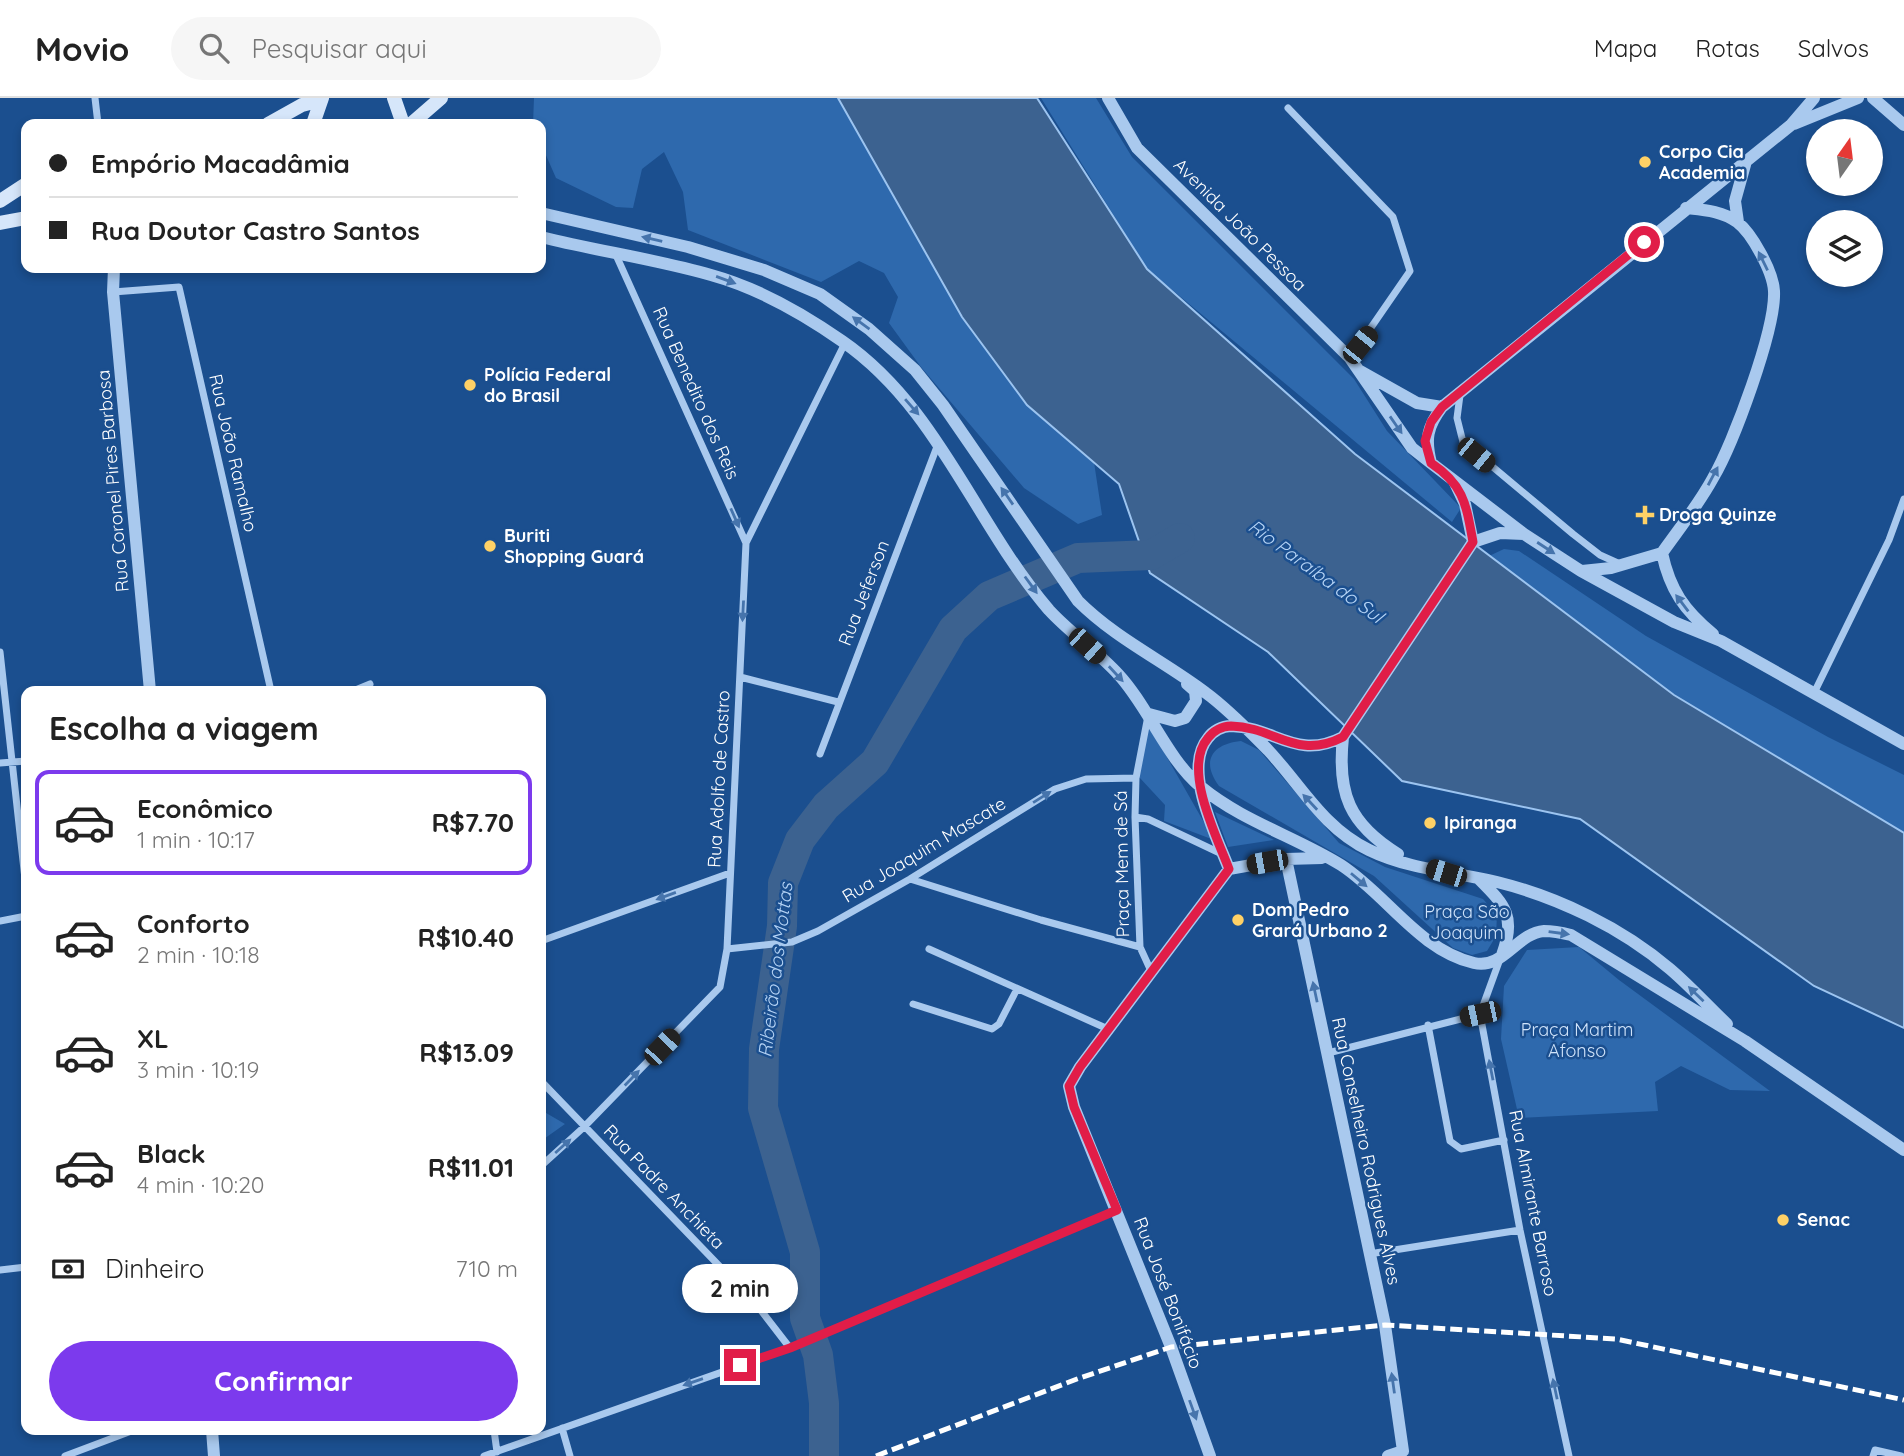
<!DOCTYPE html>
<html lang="pt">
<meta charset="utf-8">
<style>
body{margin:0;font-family:Quicksand,sans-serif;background:#f6f6f6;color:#222;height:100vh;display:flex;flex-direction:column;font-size:26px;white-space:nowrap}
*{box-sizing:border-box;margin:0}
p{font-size:23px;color:#767676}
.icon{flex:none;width:38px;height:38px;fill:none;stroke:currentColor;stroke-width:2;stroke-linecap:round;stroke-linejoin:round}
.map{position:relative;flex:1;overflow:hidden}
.details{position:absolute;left:21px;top:588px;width:525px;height:749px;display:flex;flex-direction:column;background:#fff;border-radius:14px;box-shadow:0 4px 10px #0003}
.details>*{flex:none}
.banner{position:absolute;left:21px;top:21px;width:525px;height:154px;border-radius:14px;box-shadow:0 4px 10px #0003;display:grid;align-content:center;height:154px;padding:0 28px;background:#fff}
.needle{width:46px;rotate:14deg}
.controls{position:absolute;left:1806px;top:21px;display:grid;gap:14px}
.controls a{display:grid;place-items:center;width:77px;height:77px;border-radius:50%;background:#fff;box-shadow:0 4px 10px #0003;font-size:35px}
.end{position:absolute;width:32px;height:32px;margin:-16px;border:9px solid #e11d48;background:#fff;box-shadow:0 0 0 4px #fff}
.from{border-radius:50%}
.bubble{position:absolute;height:49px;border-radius:24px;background:#fff;box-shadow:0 4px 10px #0003;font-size:23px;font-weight:700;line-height:49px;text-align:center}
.car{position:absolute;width:21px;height:42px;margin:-21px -10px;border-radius:9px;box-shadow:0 0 5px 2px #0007;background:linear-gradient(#222 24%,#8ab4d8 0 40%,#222 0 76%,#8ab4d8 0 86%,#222 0)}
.banner b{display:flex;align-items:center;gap:24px;height:66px;font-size:26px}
.banner b+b{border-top:2px solid #e0e0e0}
.banner i{width:18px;height:18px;background:#222}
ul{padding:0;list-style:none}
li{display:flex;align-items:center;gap:21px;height:105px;margin:0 14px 10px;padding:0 14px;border:4px solid transparent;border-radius:14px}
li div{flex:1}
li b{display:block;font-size:26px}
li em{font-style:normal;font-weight:700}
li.current{border-color:#7c3aed}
li>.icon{width:63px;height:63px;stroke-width:1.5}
h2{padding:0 28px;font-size:32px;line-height:84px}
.pay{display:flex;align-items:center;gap:18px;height:77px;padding:0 28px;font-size:26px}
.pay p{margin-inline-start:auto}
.button{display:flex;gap:14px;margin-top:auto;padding:14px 28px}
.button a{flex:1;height:80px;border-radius:42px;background:#7c3aed;color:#fff;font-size:28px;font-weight:700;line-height:80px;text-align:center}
header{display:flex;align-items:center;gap:42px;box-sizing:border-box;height:98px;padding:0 35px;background:#fff;border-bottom:2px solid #e0e0e0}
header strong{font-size:33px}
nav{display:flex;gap:38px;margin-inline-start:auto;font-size:24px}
.search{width:490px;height:63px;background:#f6f6f6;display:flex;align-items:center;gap:18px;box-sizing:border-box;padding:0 24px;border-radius:38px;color:#767676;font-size:26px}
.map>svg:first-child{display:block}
.green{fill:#2e69ad}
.water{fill:#3c6290;stroke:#9cc4f0;stroke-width:2}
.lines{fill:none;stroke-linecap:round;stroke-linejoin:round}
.river{stroke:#3c6290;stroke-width:30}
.minor{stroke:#a9c9ee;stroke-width:7}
.tertiary{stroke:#a9c9ee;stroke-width:12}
.secondary{stroke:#d6e6fa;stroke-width:14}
.rail{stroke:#fff;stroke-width:5;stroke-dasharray:12 5;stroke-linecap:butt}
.oneway{fill:#4674ac}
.route{stroke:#e11d48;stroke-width:9}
.poi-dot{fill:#ffd166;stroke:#1b4f8f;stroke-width:2.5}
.labels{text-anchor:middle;stroke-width:5;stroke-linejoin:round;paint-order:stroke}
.poi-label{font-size:18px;font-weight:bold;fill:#fff;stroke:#1b4f8f;text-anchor:start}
.street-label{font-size:18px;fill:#fff;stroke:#1b4f8f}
.park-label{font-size:18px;fill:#cfe3fa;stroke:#1b4f8f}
.water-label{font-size:19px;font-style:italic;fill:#b5d3f5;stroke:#1b4f8f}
</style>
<header>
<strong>Movio</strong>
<div class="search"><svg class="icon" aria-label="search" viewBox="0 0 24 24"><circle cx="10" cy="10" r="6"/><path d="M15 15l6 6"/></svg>Pesquisar aqui</div>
<nav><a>Mapa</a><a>Rotas</a><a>Salvos</a></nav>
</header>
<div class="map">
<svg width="1904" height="1358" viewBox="0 0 1904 1358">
<rect width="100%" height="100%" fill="#1b4f8f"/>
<path class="green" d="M534,0H855L1092,351L1102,417L1078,426L1024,390L921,269L889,225L898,199L884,175L859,163L821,184L688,132L683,94L664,54L642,71L633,110L616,109L556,80L541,46V26H533Z
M1041,0H1096L1132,59L1354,281L1387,333L1461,410L1452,424L1147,171Z
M1504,451L1519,453L1646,538L1828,639L1904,677V735L1674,597L1489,458Z
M1148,625L1152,633L1214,742L1164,723L1165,707L1139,679Z
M1241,643L1259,652L1339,745L1385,769L1483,801L1497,817L1496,838L1487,853L1472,857L1453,850L1374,778L1219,688C1201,664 1211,646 1241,643Z
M1215,714L1274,742L1228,749Z
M1579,849L1619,882L1770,993L1730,992L1681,968L1655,984L1658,1013L1519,1020L1501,941L1504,888L1527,852Z
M541,1012L565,1026L541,1043Z"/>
<path class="water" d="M838,0H1037L1147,171L1355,356L1674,597L1904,735V930L1814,888L1580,721L1402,683L1268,554L1150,475L1119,386L1027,307L962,219Z"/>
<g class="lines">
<path class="river" d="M824,1358V1305L818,1257L805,1220V1154L763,1010L764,951L782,828L783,785L800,742L826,708L875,664L953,531L989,498L1078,460L1151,457L1180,440"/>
<path class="minor" d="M95,0L98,26
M1288,10L1393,119L1410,173L1350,260
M616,157L746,445
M113,194L179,189L271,593
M1460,297L1457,320L1463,344L1573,436L1600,457L1620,466
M0,554L26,790
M740,579L838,604
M353,593L370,586
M1814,595L1889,442L1904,401
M1148,618L1136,680L1135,719L1140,849L1151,873
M820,656L938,346
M0,665L26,663
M1135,719L1148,721L1224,757
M910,781L1041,822L1140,849
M0,823L26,818
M541,843L730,775
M727,851L792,844L818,833L910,781L1055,691L1086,681L1136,680
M929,851L1108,931
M1500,861L1480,916L1520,1132L1569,1358
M913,906L992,931L999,926L1017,891
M1428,927L1450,1043L1461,1051L1504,1042
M1328,955L1480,916
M541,983L756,1206L790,1250
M541,1068L584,1029L720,889L727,851L746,445L845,245
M1369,1156L1520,1132
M0,1172L26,1169
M562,1330L570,1358
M494,1332L497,1354
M65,1358L134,1332
M484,1358L790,1250L1117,1112
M1873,1358L1875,1352L1901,1358"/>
<path class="tertiary" d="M1108,0L1137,50L1350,260L1412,350L1431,365L1524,436L1581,473L1674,524L1721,543L1904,646
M1873,0L1904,27
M1794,26L1858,0
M541,115L688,149L764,172L820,196L869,231L915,272L943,307L1078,503C1116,541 1164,563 1206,595C1228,611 1249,633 1268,652C1301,687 1323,730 1369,752C1408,771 1454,774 1497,784C1558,799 1622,830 1670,871C1690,888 1708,908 1727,926
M1738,124L1735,103L1745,67
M541,139C597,153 655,161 711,177C758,190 802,215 842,243C938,309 975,426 1049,512C1070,535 1097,553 1118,576C1148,608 1167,661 1201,689C1242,723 1296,739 1341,767C1387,797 1419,852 1474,865C1503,872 1517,835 1544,833C1553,833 1563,835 1571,837L1745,943L1904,1052
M114,170L113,194L150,593
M1360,273L1417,305L1442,309L1791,27L1814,0
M1431,365C1425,341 1427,329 1442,309
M1454,383L1465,406L1473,444
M1473,444L1500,435L1524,436
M1662,455C1679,431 1699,406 1713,380C1733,346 1776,231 1774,193C1773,174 1752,135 1737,124C1722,113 1704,112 1686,110
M1662,455C1670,492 1684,512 1713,536
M1582,473L1611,470L1662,455
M1149,616L1175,623L1185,620L1196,603L1195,593L1187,586
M1398,756C1349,726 1337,695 1343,639L1473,444
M1286,761L1385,1227L1403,1353L1388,1358
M1229,771L1286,761L1322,760
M1479,781C1506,808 1516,819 1502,857
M212,1332L214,1358
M1210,1358L1171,1249L1074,1009L1069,988L1080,969L1229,771C1216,737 1182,671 1208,640C1213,633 1222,628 1231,628C1275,629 1296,663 1343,639"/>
<path class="secondary" d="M394,0L403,26
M268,26L302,7L321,2
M313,26L322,0
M411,26L441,0
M0,103L26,86
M0,125L26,120"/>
<path class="rail" d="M876,1358L1077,1281L1171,1249L1385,1227L1616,1241L1904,1302"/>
</g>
<defs><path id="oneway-solid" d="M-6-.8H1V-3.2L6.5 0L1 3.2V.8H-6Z" transform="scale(1.75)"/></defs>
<g class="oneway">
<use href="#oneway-solid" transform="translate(652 141) rotate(-167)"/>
<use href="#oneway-solid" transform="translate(1763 163) rotate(-116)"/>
<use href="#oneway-solid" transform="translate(726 182) rotate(20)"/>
<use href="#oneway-solid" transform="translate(861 225) rotate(-144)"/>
<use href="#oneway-solid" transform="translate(912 309) rotate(49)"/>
<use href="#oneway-solid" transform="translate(1396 327) rotate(55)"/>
<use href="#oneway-solid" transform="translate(1713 378) rotate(-62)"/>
<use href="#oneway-solid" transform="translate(1007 398) rotate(-125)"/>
<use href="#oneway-solid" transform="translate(735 420) rotate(66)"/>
<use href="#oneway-solid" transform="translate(1546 450) rotate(33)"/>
<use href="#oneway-solid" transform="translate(1031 487) rotate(54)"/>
<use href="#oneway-solid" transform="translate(1682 505) rotate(-127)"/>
<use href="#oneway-solid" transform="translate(743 513) rotate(93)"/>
<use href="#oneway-solid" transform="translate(1116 576) rotate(47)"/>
<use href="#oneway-solid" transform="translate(1042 699) rotate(-32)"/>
<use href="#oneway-solid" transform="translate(1310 704) rotate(-133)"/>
<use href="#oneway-solid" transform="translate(1359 782) rotate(40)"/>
<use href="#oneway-solid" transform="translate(666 798) rotate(160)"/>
<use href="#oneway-solid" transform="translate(1559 835) rotate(8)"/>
<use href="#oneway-solid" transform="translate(1315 894) rotate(-102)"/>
<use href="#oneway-solid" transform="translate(1696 896) rotate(-136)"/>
<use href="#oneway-solid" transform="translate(1491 972) rotate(-101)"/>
<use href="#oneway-solid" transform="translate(632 980) rotate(-46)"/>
<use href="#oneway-solid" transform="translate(563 1048) rotate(-42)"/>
<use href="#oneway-solid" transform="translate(693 1284) rotate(161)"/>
<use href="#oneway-solid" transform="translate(1393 1285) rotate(-98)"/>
<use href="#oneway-solid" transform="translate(1555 1291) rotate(-102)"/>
<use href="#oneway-solid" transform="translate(1193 1312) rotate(70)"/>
</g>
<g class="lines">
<path class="route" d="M740,1267L790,1250L1117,1112L1074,1009L1069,988L1080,969L1229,771C1216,737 1182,670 1208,640C1213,633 1222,628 1231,628C1275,629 1296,663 1343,639L1473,444C1466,406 1464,387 1431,365L1425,343L1431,324L1442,309L1644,144"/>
</g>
<g class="poi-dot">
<circle cx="1645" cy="64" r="7"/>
<circle cx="470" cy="287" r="7"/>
<path d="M1641.5 406.5h7v7h7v7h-7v7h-7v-7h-7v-7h7z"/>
<circle cx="490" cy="448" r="7"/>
<circle cx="1430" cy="725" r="7"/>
<circle cx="1238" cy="822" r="7"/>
<circle cx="1783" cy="1122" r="7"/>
</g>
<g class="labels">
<g class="poi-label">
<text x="1659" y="60">Corpo Cia<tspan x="1659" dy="21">Academia</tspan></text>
<text x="484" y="283">Polícia Federal<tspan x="484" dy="21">do Brasil</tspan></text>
<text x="1659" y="423">Droga Quinze</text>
<text x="504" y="444">Buriti<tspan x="504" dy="21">Shopping Guará</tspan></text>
<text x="1444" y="731">Ipiranga</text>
<text x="1252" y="818">Dom Pedro<tspan x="1252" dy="21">Grará Urbano 2</tspan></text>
<text x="1797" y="1128">Senac</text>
</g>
<g class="street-label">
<text transform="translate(1240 127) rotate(45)" y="6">Avenida João Pessoa</text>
<text transform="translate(696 295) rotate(66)" y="6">Rua Benedito dos Reis</text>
<text transform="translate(233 355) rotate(77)" y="6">Rua João Ramalho</text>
<text transform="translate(113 383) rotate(-95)" y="6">Rua Coronel Pires Barbosa</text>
<text transform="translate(864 495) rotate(-69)" y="6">Rua Jeferson</text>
<text transform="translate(719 681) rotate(-87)" y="6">Rua Adolfo de Castro</text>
<text transform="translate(924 752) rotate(-31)" y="6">Rua Joaquim Mascate</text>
<text transform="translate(1122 766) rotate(-91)" y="6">Praça Mem de Sá</text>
<text transform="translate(1366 1053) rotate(78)" y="6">Rua Conselheiro Rodrigues Alves</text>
<text transform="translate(664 1089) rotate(46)" y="6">Rua Padre Anchieta</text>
<text transform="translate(1533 1105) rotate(79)" y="6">Rua Almirante Barroso</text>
<text transform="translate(1168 1195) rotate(69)" y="6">Rua José Bonifácio</text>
</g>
<g class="park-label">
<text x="1467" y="820">Praça São<tspan x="1467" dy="21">Joaquim</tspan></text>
<text x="1577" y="938">Praça Martim<tspan x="1577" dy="21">Afonso</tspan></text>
</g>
<g class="water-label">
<text transform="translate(1316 473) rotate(36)" y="7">Rio Paraíba do Sul</text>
<text transform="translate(775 872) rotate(-83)" y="7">Ribeirão dos Mottas</text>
</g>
</g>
</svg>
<div class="controls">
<a><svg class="needle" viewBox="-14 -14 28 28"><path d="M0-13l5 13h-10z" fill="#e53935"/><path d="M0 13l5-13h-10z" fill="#767676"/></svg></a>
<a><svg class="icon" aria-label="layers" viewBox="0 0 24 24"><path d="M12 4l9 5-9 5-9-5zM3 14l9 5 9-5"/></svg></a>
</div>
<i class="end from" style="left:1644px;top:144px"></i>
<i class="end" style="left:740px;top:1267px"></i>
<div class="bubble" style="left:682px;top:1166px;width:116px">2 min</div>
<i class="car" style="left:1360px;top:247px;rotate:39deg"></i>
<i class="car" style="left:1476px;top:357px;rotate:129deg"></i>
<i class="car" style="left:1087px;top:548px;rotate:132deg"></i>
<i class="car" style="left:1267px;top:764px;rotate:260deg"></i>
<i class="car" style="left:1446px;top:775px;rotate:287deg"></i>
<i class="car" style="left:1480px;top:916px;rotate:258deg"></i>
<i class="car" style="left:662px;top:949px;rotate:44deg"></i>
<div class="banner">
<b><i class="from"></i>Empório Macadâmia</b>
<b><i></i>Rua Doutor Castro Santos</b>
</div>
<section class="details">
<h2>Escolha a viagem</h2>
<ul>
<li class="current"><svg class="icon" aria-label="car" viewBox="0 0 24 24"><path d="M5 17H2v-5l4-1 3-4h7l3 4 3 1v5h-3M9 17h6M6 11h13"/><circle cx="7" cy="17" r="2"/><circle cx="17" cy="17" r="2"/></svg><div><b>Econômico</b><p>1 min · 10:17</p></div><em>R$7.70</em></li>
<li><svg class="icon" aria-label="car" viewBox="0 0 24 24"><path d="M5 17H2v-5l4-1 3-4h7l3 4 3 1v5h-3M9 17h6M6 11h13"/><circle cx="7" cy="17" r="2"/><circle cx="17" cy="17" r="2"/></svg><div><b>Conforto</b><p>2 min · 10:18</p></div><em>R$10.40</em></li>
<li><svg class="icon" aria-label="car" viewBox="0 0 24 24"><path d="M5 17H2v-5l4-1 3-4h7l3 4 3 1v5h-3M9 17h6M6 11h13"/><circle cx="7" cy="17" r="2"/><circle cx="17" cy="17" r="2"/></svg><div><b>XL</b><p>3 min · 10:19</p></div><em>R$13.09</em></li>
<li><svg class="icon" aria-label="car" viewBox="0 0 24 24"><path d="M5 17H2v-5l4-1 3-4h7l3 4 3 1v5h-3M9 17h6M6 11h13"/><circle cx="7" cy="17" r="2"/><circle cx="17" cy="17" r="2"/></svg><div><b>Black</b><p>4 min · 10:20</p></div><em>R$11.01</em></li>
</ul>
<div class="pay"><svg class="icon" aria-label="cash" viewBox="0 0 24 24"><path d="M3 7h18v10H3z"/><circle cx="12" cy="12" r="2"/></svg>Dinheiro<p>710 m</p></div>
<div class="button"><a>Confirmar</a></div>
</section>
</div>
